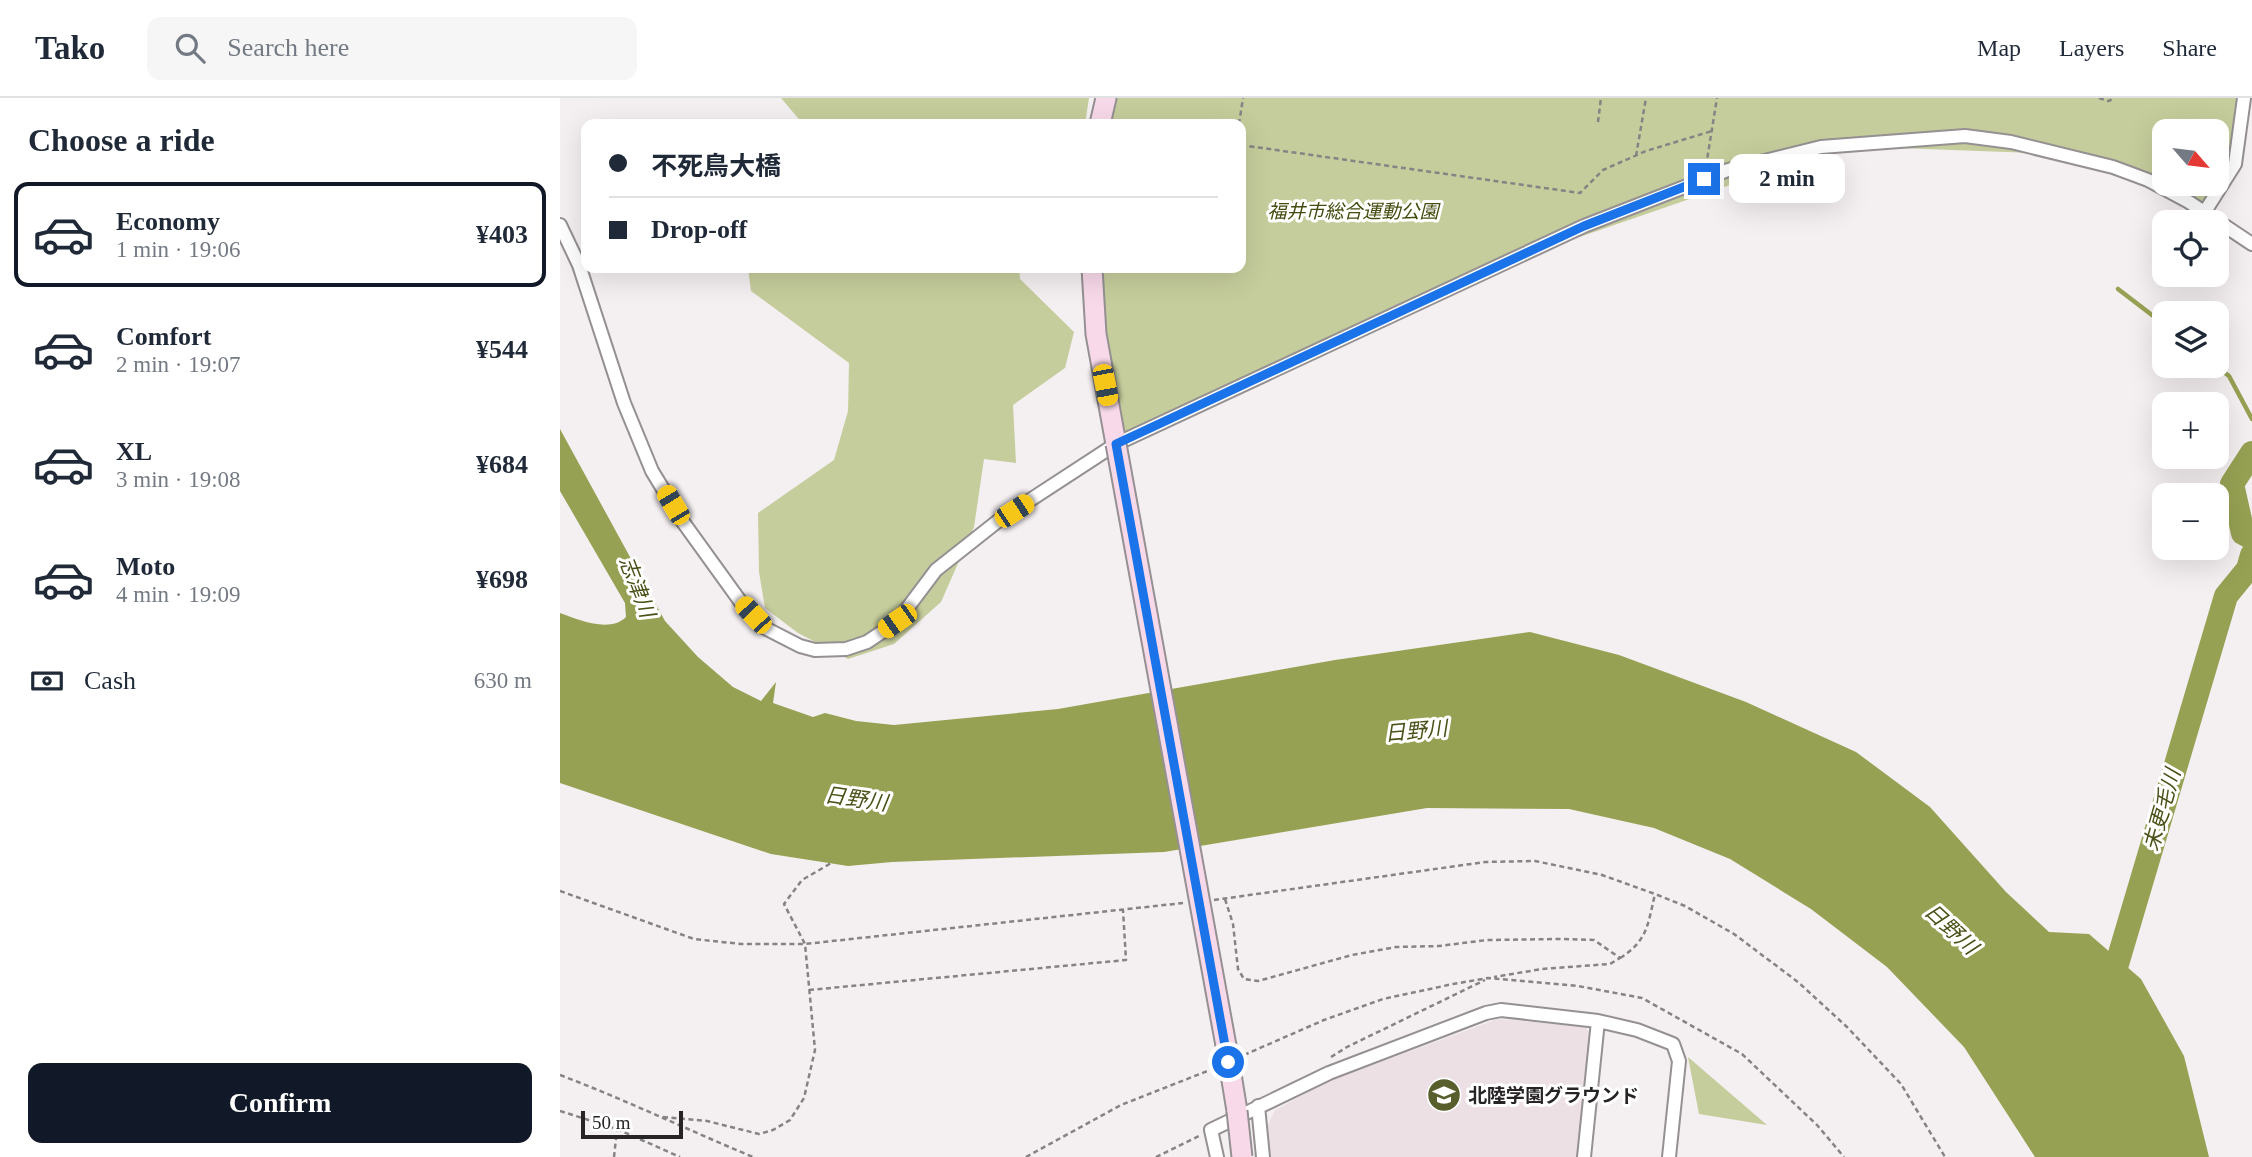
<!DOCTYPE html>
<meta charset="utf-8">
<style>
body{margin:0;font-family:"Times New Roman","Noto Sans JP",serif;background:#f6f6f7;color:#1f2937;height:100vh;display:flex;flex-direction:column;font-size:26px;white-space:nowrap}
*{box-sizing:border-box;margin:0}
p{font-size:23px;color:#747a83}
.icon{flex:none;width:38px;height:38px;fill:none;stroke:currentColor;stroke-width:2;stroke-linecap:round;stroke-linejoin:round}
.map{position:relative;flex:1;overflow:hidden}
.sheet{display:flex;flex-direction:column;background:#fff;width:560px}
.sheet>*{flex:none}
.guide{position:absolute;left:21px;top:21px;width:665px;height:154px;border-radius:14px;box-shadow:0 7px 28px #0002;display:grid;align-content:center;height:154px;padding:0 28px;background:#fff}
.needle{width:46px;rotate:118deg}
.controls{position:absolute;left:1592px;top:21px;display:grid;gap:14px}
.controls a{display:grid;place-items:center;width:77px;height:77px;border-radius:14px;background:#fff;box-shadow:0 7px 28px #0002;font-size:35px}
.scale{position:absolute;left:21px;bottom:18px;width:102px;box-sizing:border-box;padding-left:7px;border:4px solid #262425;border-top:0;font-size:19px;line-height:24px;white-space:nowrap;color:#262425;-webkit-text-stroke:5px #fff;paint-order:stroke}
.end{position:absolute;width:32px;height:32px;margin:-16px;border:9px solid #1a73e8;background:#fff;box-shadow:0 0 0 4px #fff}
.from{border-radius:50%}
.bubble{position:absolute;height:49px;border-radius:14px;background:#fff;box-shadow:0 7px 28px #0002;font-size:23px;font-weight:600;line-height:49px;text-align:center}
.car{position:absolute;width:21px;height:42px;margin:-21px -10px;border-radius:9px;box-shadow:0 0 5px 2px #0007;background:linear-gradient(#f5c518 24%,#345 0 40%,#f5c518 0 76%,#345 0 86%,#f5c518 0)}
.guide b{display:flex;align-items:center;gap:24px;height:66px;font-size:26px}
.guide b+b{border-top:2px solid #e0e1e3}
.guide i{width:18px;height:18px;background:#1f2937}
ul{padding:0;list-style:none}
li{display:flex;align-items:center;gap:21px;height:105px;margin:0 14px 10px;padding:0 14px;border:4px solid transparent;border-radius:14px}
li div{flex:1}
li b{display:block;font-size:26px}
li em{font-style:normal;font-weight:600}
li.active{border-color:#111827}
li>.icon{width:63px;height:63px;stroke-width:1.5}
h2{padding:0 28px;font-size:32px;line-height:84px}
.pay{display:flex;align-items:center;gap:18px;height:77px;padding:0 28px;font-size:26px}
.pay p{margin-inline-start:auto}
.primary-button{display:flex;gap:14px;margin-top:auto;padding:14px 28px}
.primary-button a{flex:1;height:80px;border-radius:14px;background:#111827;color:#fff;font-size:28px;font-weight:600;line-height:80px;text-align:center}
header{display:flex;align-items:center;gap:42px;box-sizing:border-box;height:98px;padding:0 35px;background:#fff;border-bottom:2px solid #e0e1e3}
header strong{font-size:33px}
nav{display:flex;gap:38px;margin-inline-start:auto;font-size:24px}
.search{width:490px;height:63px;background:#f6f6f7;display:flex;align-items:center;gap:18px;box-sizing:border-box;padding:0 24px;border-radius:14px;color:#747a83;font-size:26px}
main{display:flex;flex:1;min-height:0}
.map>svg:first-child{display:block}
.built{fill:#ece0e5}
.green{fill:#c6cd9c;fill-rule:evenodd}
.water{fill:#97a153}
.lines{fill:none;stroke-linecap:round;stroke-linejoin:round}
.stream{stroke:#97a153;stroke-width:4.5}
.river{stroke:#97a153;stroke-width:24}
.street-casing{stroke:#959092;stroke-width:16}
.secondary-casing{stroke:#959092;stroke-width:23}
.path{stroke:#868384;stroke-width:2.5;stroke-dasharray:5 3.5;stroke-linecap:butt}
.street{stroke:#fff;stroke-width:12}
.secondary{stroke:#f8d9e9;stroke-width:19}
.secondary-bridge-casing{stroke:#959092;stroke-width:23;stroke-linecap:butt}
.secondary-bridge{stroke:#f8d9e9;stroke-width:19}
.route{stroke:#1a73e8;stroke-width:9}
.labels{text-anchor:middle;stroke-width:6;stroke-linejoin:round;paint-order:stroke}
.park-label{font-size:19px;font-style:italic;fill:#464c10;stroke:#fff}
.poi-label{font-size:19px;font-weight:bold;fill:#262425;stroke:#fff;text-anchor:start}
.water-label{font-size:21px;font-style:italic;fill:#4b5117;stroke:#fff}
</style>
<header>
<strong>Tako</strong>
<div class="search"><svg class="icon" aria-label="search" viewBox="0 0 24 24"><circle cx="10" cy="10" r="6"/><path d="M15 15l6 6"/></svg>Search here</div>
<nav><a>Map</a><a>Layers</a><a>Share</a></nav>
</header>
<main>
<section class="sheet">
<h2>Choose a ride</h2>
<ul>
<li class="active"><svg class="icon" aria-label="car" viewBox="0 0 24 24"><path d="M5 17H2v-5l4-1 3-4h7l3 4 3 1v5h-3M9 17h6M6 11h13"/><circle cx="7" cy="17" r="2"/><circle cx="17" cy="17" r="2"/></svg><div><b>Economy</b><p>1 min · 19:06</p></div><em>¥403</em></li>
<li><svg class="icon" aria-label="car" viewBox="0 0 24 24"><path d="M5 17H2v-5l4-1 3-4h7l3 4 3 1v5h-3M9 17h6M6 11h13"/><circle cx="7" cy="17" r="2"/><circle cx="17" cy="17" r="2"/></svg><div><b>Comfort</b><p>2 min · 19:07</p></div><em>¥544</em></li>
<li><svg class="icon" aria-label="car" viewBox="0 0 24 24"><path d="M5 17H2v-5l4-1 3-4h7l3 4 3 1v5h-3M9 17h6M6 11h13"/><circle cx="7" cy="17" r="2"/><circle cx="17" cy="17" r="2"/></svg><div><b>XL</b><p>3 min · 19:08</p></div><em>¥684</em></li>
<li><svg class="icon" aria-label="car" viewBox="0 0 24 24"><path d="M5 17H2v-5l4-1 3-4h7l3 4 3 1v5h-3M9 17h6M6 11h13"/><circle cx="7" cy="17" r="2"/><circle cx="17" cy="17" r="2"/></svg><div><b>Moto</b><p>4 min · 19:09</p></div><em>¥698</em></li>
</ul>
<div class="pay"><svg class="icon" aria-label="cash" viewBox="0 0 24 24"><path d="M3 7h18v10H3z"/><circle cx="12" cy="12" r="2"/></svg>Cash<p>630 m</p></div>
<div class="primary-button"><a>Confirm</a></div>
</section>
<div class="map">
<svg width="1692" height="1059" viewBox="0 0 1692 1059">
<rect width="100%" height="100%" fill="#f4eff1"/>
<path class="built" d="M938,921L1026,929L1033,940L1020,1059H708V1027L715,1012L769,983Z"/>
<path class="green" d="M221,0H529L525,26H243Z
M549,0H1684L1675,66L1644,115L1629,104L1501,56L1283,48L953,162L556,346L533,170H681V26H541ZM1605,33H1657V86H1605Z
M188,170H459L460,181L514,234L505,270L453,307L456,365L424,361L414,429L381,504L334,546L288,561L238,535L205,510L199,474L198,415L274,362L288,313L289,265L191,193Z
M1128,959L1207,1027L1139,1016Z"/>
<path class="water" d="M0,331L105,523L138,559L173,589L201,603L216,584L213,605L253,619L265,615L296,623L334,627L498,611L775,562L970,534L1059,557L1186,604L1296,654L1370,709L1446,794L1489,834L1529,836L1581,881L1624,958L1649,1059H1475L1404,949L1327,869L1251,811L1170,761L1094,730L1009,711L867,710L604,754L332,764L288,768L211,756L0,685V515C19,522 50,535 66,519L65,505L0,393Z"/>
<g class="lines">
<path class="stream" d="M1558,191L1605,227
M1656,268L1669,278L1692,321"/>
<path class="river" d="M1692,355L1672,386L1683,435L1692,440
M1549,893L1666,498L1688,471L1692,457"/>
<g class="street-casing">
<path id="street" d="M1644,115L1675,66L1684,0
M0,127L19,167L64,305L92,373L123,424L180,503L205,530L240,548L255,552L286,551L307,544L337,524L376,472L438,423L556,346L1024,128L1168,72L1261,49L1405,38L1451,44L1553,69L1588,82L1629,104L1692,146
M698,1008L703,1059
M657,1059L651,1032L769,975L926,915L941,912L1038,923L1077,932L1113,946L1119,963L1109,1059
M1024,1059L1038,923"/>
</g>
<g class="secondary-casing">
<path id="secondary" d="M540,26L546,0
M532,170L536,236L556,346
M669,964L677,1013"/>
</g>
<path class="path" d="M1539,0L1549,3L1554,0
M1038,24L1041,0
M679,26L683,0
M681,47L1020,95L1043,72L1086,53L1152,33
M1076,58L1086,0
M1146,68L1157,0
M0,793L134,841L181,846H245L623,805
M665,801L673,826L678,871L684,881L698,883L792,857L836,849L879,848L927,842L1000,841L1034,842L1060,860L1050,866L982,871L934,879
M654,802L925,764L975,763L1042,777L1095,796L1125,808L1174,836L1238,884L1287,929L1341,986L1385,1059
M1060,860C1088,843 1088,825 1095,796
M249,892L566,862L563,812
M684,957L764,922L823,901L893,886L928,880L1018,888L1082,900L1182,956L1257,1027L1284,1059
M771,959L787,949L925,882
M0,977C66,1002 128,1032 193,1059
M0,1013L57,1031L120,1059
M103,1019L147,1023L199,1036L213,1032L230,1022L244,1000L255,952L245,846L224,806L242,782L273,764
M54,1059L57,1031
M466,1059L561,1007L655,970
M596,1059L639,1038"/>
<use href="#street" class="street"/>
<use href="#secondary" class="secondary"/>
<g class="secondary-bridge-casing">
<path id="secondary-bridge" d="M556,346L669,964
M677,1013L682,1059"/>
</g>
<use href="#secondary-bridge" class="secondary-bridge"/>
</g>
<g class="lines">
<path class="route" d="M668,964L556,346L1024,128L1144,81"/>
</g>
<defs>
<g id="school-disc" transform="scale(1.75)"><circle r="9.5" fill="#585e2c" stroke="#fff"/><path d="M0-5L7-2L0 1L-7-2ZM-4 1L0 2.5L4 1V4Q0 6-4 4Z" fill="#fff"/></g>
</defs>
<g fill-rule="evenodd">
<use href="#school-disc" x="884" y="997"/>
</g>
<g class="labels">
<g class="park-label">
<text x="793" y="120">福井市総合運動公園</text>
</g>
<g class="poi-label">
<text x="908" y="1004">北陸学園グラウンド</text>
</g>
<g class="water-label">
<text transform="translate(77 489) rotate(69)" y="7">志津川</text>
<text transform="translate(856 633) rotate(-5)" y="7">日野川</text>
<text transform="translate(296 701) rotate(8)" y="7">日野川</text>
<text transform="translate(1602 712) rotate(-74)" y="7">未更毛川</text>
<text transform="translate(1391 831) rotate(43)" y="7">日野川</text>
</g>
</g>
</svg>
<div class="controls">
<a><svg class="needle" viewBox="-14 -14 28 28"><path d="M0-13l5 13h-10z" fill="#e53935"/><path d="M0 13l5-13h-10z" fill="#747a83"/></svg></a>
<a><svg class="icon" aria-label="locate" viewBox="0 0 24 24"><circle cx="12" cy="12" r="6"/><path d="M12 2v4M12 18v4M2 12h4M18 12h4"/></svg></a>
<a><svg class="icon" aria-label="layers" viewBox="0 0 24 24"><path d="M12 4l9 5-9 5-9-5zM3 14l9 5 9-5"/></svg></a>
<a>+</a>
<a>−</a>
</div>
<div class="scale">50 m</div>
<i class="end from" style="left:668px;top:964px"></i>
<i class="end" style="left:1144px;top:81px"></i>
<div class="bubble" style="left:1169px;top:56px;width:116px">2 min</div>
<i class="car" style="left:545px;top:287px;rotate:169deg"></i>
<i class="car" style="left:113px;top:407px;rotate:329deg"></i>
<i class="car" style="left:454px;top:413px;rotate:57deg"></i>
<i class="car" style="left:193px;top:517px;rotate:317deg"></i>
<i class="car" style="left:337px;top:523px;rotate:235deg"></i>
<div class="guide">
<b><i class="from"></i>不死鳥大橋</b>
<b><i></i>Drop-off</b>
</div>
</div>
</main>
